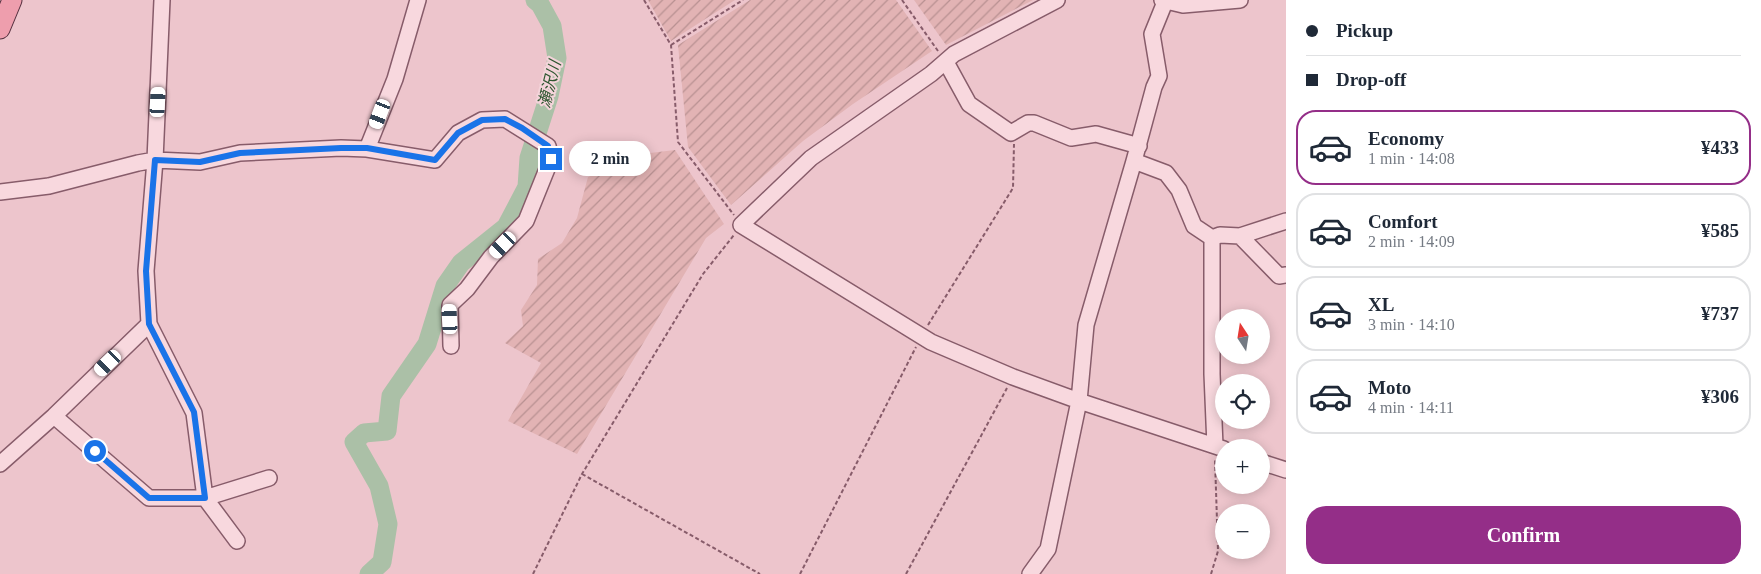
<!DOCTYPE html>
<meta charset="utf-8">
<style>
body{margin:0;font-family:"Times New Roman","Noto Sans JP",serif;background:#f2f2f3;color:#1f2937;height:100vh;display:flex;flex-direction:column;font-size:19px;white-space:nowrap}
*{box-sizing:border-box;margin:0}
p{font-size:16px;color:#747a83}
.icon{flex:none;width:28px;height:28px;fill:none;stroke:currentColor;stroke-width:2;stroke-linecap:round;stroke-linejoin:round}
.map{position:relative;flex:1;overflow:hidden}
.side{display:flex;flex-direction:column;background:#fff;width:475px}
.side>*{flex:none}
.top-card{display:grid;align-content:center;height:110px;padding:0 20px;background:#fff}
.needle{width:32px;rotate:348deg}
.buttons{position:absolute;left:1215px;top:309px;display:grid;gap:10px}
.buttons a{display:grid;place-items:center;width:55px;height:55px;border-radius:50%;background:#fff;box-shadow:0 2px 12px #0003;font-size:25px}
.end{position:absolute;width:22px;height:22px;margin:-11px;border:6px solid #1a73e8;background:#fff;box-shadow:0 0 0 2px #fff}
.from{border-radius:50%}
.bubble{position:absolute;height:35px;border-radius:18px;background:#fff;box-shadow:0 2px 12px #0003;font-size:16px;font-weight:700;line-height:35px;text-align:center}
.car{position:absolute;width:15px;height:30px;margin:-15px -8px;border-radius:6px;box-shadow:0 0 4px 1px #0007;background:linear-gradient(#fff 24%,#345 0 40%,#fff 0 76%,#345 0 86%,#fff 0)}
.top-card b{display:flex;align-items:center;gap:18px;height:48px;font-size:19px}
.top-card b+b{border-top:1px solid #e0e1e3}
.top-card i{width:12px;height:12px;background:#1f2937}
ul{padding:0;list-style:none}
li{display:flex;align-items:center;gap:15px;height:75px;margin:0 10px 8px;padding:0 10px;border:2px solid #e0e1e3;border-radius:20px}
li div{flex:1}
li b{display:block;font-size:19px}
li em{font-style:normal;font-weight:700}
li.selected{border-color:#942e88}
li>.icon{width:45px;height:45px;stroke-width:1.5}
.action{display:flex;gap:10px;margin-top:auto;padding:10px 20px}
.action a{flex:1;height:58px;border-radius:20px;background:#942e88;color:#fff;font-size:20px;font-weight:700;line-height:58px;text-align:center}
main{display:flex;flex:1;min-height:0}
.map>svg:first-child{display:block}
.farmland{fill:url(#farmland-furrows)}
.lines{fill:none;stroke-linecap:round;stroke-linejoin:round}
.river{stroke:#abc0a7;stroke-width:19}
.minor-casing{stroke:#875c6a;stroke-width:18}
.major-casing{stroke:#55303f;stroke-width:21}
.path{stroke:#875c6a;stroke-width:2;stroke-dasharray:4 2.5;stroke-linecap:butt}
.minor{stroke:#f8d8de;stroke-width:15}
.major{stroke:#ee9ead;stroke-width:19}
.route{stroke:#1a73e8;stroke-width:6}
.labels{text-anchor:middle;stroke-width:4;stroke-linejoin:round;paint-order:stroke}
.water-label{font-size:16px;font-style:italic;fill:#2f5731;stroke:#f4d4da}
</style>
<main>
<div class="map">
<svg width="1286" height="574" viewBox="0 0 1286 574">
<defs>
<pattern id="farmland-furrows" width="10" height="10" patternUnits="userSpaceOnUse" patternTransform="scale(1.25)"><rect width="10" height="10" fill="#e2b3b4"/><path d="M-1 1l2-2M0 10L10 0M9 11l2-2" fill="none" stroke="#b89192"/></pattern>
</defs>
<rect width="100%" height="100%" fill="#edc5cc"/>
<path class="farmland" d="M648,0H735L671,41Z
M750,0H896L932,51L853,104L803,141L731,205L688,147L678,45Z
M914,0H1033L946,45Z
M675,150L724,224L706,238L577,454L508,421L541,363L505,343L523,326L521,310L537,285L538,259L562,243L577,218L588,177L603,171L625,156Z"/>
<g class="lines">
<path class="river" d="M369,574L382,562L388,524L379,486L354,442L364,433L387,431L391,396L427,344L445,286L461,263L506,227L527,187L529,158L549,96L557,58L552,26L540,4L535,0"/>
<g class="minor-casing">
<path id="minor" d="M162,0L155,160L146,271L149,324L194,413L205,498L237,541
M1057,0L954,54L931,74L811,158L741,225L931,342L1013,377L1079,401L1224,449
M1162,0L1183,5L1240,0
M946,62L969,104L1011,133L1028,123H1034L1071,138L1096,134L1139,146
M367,149L435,160L458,133L482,120L505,119L548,146L551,159L526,221L491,257L467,289L450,305L451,346
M1134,161L1166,173L1179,190L1194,226L1212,238
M0,192L49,186L138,163L155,160L200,162L240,153L341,148L367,149L395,79L418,0
M1240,236L1279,276L1286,275
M1212,238V374L1215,446
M1212,238L1220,235L1240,236L1286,221
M54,416L149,498H205L269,478
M1261,462L1286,470
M0,464L54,416L149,324
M1030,574L1048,549L1079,401L1086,325L1134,161L1154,87L1159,76L1152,34L1165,2"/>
</g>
<g class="major-casing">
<path id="major" d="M0,29L12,0"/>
</g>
<path class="path" d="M644,0L671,45L678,142L734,215
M902,0L938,51
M671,45L743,0
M928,325L1013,188L1014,144
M582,474L760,574
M533,574L582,474L703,274L734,235
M800,574L916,347
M906,574L1007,388
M1211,574L1218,551L1215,460"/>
<use href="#minor" class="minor"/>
<use href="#major" class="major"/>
</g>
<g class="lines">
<path class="route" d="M95,451L149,498H205L194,412L149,324L146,271L155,160L200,162L240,153L341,148H367L435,160L458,133L482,120L505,119L522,128L548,146L551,159"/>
</g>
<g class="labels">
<g class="water-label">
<text transform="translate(549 84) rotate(-76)" y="6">瀬沢川</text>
</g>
</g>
</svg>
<div class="buttons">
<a><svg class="needle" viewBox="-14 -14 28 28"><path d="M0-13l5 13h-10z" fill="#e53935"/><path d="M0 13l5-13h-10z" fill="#747a83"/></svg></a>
<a><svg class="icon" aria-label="locate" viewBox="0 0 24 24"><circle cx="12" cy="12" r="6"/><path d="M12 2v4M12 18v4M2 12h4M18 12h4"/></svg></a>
<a>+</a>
<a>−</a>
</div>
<i class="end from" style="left:95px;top:451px"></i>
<i class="end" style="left:551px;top:159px"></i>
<div class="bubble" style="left:569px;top:141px;width:82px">2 min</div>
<i class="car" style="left:158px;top:102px;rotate:3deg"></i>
<i class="car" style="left:380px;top:114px;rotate:201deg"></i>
<i class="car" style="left:503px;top:245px;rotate:224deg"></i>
<i class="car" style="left:450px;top:319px;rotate:357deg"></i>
<i class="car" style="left:108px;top:363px;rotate:226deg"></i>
</div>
<section class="side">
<div class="top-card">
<b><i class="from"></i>Pickup</b>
<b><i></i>Drop-off</b>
</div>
<ul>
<li class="selected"><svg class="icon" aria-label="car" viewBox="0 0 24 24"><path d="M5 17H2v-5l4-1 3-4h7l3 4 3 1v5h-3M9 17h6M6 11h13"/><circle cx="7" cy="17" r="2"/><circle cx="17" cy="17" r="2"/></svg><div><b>Economy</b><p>1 min · 14:08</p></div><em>¥433</em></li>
<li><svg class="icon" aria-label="car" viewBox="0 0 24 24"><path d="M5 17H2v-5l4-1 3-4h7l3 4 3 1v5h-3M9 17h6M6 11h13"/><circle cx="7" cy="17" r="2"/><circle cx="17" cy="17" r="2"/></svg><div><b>Comfort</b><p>2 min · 14:09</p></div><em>¥585</em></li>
<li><svg class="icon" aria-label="car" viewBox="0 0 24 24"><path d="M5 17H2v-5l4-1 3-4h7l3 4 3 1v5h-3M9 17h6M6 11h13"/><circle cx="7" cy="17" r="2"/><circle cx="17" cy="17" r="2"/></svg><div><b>XL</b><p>3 min · 14:10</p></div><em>¥737</em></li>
<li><svg class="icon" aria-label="car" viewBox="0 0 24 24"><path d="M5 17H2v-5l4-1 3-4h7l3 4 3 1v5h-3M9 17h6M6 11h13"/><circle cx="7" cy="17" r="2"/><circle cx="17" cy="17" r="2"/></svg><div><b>Moto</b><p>4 min · 14:11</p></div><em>¥306</em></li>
</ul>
<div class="action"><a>Confirm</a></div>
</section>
</main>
